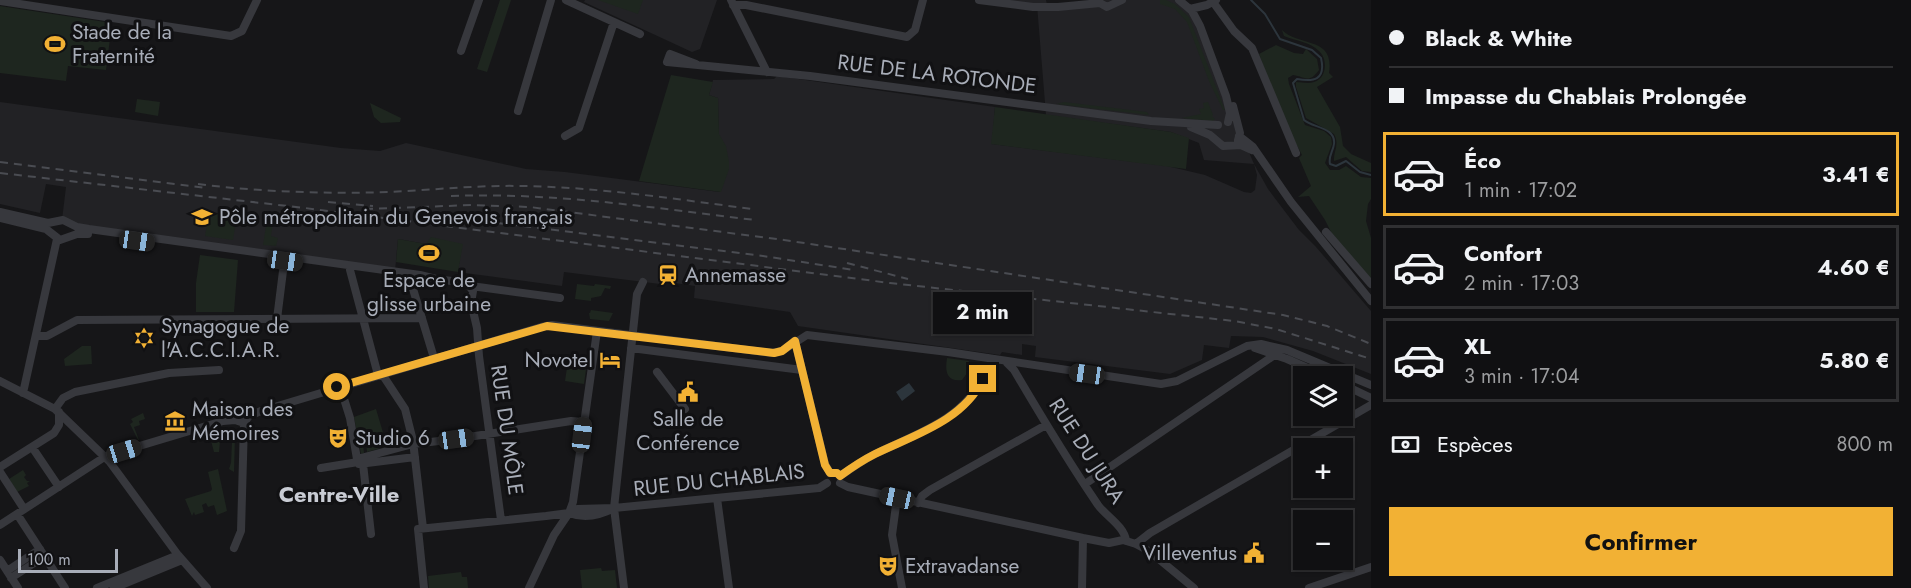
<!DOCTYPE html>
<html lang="fr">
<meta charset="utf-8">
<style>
body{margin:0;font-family:Jost,sans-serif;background:#1e1e20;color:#f1f3f6;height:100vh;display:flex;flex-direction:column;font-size:22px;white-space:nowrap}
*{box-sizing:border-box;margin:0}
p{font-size:20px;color:#9c9d9f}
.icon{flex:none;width:33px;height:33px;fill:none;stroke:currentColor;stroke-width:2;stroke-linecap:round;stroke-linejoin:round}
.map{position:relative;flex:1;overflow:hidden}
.details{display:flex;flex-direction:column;background:#101012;width:540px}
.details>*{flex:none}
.banner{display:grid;align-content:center;height:132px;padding:0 18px;background:#101012}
.buttons{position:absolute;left:1293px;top:366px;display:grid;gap:12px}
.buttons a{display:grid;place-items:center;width:60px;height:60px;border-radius:0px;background:#101012;box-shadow:0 2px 4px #0004,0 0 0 2px #303032;font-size:30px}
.scale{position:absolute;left:18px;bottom:15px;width:100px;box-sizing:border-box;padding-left:6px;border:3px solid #a8adb8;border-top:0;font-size:16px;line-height:21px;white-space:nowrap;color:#a8adb8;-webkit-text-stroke:4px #111113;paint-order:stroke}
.end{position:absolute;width:27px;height:27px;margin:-14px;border:8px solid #f2b134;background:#111;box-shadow:0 0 0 3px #111}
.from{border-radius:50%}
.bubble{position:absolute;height:42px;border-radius:0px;background:#101012;box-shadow:0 2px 4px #0004,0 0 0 2px #303032;font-size:20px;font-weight:700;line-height:42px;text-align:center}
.car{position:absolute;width:18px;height:36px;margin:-18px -9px;border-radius:8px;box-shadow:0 0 4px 2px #0007;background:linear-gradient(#222 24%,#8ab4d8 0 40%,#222 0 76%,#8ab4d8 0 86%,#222 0)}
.banner b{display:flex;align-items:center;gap:21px;height:57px;font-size:22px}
.banner b+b{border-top:2px solid #303032}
.banner i{width:15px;height:15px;background:#f1f3f6}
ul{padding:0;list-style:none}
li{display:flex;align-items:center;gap:18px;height:84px;margin:0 12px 9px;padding:0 6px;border:3px solid #303032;border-radius:0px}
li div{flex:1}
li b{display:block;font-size:22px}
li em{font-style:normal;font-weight:700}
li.selected{border-color:#f2b134}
li>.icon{width:54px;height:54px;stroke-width:1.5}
.pay{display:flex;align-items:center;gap:15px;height:66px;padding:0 18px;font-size:22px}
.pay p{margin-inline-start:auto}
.button{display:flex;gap:12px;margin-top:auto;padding:12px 18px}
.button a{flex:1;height:69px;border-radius:0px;background:#f2b134;color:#111;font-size:24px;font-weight:700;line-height:69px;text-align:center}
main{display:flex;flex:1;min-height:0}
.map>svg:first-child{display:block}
.built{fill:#222225}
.green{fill:#1e261f}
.water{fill:#2c353c}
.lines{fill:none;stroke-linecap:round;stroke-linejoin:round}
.stream{stroke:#2c353c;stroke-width:2}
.minor{stroke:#37383d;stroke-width:8}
.rail{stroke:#4a4c52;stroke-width:2;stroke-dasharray:8 6;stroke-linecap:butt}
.route{stroke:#f2b134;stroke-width:8}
.labels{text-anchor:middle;stroke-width:6;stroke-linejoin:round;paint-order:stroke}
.poi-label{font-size:21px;fill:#a8adb8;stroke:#111113;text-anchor:start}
.street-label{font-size:21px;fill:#a8adb8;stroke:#111113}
.neighbourhood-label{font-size:22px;font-weight:bold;fill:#c9ccd4;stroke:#111113}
</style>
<main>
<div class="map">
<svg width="1371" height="588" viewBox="0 0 1371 588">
<rect width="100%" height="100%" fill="#161618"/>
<path class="built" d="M585,0H717L700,49L692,52L584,2Z
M979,0H1046L1047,5L1105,0H1181L1187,6L1254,164L1268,189L1299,230L1316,247L1371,311V374L1313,351L1263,337L1231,336L1229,348L1204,345L1202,360L1170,374L1035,357L1036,346L1022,344V355L1002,352L1000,355L798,326L790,312L694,298L695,286L661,281L660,284L564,272L562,286L458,272L462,244H426L398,239L395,271L79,228L62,220L66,187L46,184L40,213L0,204V102L341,148L380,151L406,143L526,169L565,172L720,192L718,98L709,95L713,80L774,79L777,76L995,107L992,144L1167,166L1205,175L1244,192L1251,193L1255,190L1257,175L1254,164L1204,160L1199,143L1171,132L1046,115L1037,5Z"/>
<path class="green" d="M500,0H511L487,72L477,69Z
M598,0H643L638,14Z
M1160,0H1166L1175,4L1189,17L1225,110H1223L1209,81L1187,22L1175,9L1160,4Z
M0,6L112,23L106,70L68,66L66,81L0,73Z
M1282,30C1299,47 1335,36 1329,73L1333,77L1317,87L1340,127L1343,146L1351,154L1371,163V172L1362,171L1346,157L1334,161C1333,152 1340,145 1334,134L1306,118L1296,87V82C1302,82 1308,84 1314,82C1327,78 1328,59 1319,51C1310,42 1296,41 1284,36Z
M1276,45L1294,53L1303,54L1306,49L1317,59L1319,70C1309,84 1306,77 1293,75L1288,78L1289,84L1305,125L1324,131L1331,137L1332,144L1325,163L1330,170H1339L1346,166L1361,177L1371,178V199L1368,204L1366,221L1371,238V279L1333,236L1325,220L1309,196L1298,197L1311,186L1299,158L1302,155L1282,117L1259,54Z
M671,75L713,82L709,95L718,98L719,134L726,146L729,162V169L721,192L639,181Z
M137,99L160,102L158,116L135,112Z
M1064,102L1147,112L1149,115L1056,104Z
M1208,102L1213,115L1212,116L1215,119L1213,121L1182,118L1201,114L1199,109L1204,108L1203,103Z
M370,103L401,118L400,122L381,123L374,117Z
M995,107L1171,132L1189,138L1186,169L991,144Z
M209,212L237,215L233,240L205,236Z
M267,220L273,221L271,236L278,238L276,246L263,245Z
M431,237L463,244L458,272L396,262L398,239L426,244Z
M200,255L238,260L234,312H196V283Z
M577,284L594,286L595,284L611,286L610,289L605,288L601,296L591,298V301L575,299Z
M591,310L613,313L609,321L590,319L589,313H590Z
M82,346H91L92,364L65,366L64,359Z
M947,358L969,361L967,373L962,380C946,382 945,371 947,358Z
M568,361L587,362L584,384L565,381Z
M376,409L387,446L367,452L366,442L363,443L364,453L361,454L354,417Z
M143,413L145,419L139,421L140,425L134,427L139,440H138L130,424L133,422L131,419Z
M224,428L235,435L234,472L229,469L231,463L232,442L220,441L219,452H214L209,433Z
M218,469L227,511L217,515L214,505L208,507L206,503L202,505L204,512L195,515L194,512L192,516L185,499L211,491L212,489L208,472Z
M23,470L26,475L24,477L27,481H30L27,483L29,486L17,492L9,479Z
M601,568L602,571L615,570L617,588H582L580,570Z
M461,572L462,577H467L468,588H429L428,576Z"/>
<path class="water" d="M909,383L915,391L902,401L896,392Z"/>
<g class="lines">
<path class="stream" d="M1251,0L1265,14L1280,39L1312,50L1321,58C1326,80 1314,82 1297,79L1293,83L1304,120C1313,128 1336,127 1334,144C1333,152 1328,156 1330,164L1336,166L1346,161L1360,172L1371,175"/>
<path class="minor" d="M566,0L640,34
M731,0L767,72
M979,0L1033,7H1058L1100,3L1107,7L1122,0
M1179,0L1192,11L1200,26L1226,96L1230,113L1228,122
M0,1L231,36L242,31L257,0
M1213,2L1234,31L1252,48L1296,153
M733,5H746L907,37L915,30L923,0
M1190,9L1207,5L1216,0
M461,51L479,0
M696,64L670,54L667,62L810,76L1151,121L1218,125
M1233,106L1240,133L1238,140
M518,111L551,0
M1191,127L1210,135L1223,146L1241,145L1252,150
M565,136L579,128L614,22
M1239,136L1253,147L1291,202L1371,301
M0,212L48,223L63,220L77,227L89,229L420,275L436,279L467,283L473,291L471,303
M0,218L46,229L60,240L77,234H88
M1326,232L1371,284
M350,270L378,375
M405,278L413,289L434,358
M471,286L560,298
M470,298L477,328L479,356L501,520
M277,319L283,271
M37,336H47L77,320L422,318
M795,341L825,464L830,473
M631,348L802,370
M1255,348L1287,359L1326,376
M1007,363L1014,370C1041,416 1068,461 1098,505C1106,516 1125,527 1126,541
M657,372L685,409
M382,374L405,409L413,441L423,528
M0,381L55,409L109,461L178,555L207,588
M1342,384L1371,398
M340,386L350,418L357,459
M23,393L57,239
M55,409L63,398L75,392L169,373L219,370
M244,423L249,416L261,411L541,327L552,325L772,353L782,351L807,335L948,352L1161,384L1177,381L1247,346L1261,344L1287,350L1371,385
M32,447L59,487
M357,459L413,444L456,439L571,421L584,422
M359,464L415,457
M363,464L371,534
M0,467L54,433L59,425V412
M321,468L358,462
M0,472L24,509
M840,476C852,468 863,460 875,454C918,433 964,420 986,373
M840,483L848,487L1083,538L1109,543L1123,540L1136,544L1149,551L1194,588
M1085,484L1276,354
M717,498L729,588
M897,498L892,535L902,588
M918,503L922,496L930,490L1046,425
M569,513C585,519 599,516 614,508
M17,514L65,588
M0,525L106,456L223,421L235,420L244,423
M1136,544L1150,533L1371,405
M234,548L241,531L244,423
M0,560L18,588
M7,571L40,549
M11,578L45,556
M97,588L178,555
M114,588L182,560
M424,588L418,529L546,516L569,513L577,509L614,508L819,488L827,483
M529,588L554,535L569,513L573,502L597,331
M624,588L614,508L637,294L643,282
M1082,588L1083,538
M1309,588L1371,567"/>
<path class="rail" d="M0,162L206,188
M0,173L305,208L890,283L1234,321L1276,329L1371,359
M198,184C261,192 326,194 389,192C433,190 477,185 521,186C598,187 675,199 752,209
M451,196C554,192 654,208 755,220
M328,202L373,206
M365,209L473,205L530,207L784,240L1283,315L1327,326L1371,344
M426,214L763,256L854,270
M847,263L908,279"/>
</g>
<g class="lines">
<path class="route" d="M337,387L547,326L774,353L782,351L795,341L825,465L830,473H837L840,476C851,468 863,460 875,454C914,435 963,421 983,379"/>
</g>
<defs>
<g id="stadium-bare" transform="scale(1.62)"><path d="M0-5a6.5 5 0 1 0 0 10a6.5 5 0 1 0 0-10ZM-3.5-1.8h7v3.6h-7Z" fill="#f2b134" stroke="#111113" stroke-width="2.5" paint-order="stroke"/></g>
<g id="university-bare" transform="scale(1.62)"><path d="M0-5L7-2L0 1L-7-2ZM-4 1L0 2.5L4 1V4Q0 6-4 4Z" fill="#f2b134" stroke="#111113" stroke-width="2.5" paint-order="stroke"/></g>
<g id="station-bare" transform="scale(1.62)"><path d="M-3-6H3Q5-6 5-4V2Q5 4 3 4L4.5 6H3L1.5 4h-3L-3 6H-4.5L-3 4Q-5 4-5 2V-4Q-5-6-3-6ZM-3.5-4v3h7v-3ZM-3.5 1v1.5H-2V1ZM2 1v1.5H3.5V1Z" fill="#f2b134" stroke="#111113" stroke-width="2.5" paint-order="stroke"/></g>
<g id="synagogue-bare" transform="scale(1.62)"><path d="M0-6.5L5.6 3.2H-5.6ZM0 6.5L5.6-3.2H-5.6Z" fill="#f2b134" stroke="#111113" stroke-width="2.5" paint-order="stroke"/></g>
<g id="hotel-bare" transform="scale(1.62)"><path d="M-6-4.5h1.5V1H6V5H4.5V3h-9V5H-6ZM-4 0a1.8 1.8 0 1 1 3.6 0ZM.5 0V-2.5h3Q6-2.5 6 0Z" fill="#f2b134" stroke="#111113" stroke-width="2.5" paint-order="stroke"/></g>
<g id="civic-bare" transform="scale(1.62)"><path d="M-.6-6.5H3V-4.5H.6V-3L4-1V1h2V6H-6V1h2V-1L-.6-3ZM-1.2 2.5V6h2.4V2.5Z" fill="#f2b134" stroke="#111113" stroke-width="2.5" paint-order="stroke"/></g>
<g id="museum-bare" transform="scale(1.62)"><path d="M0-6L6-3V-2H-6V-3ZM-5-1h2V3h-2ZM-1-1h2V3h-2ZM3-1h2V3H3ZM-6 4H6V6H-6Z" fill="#f2b134" stroke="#111113" stroke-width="2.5" paint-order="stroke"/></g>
<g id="theatre-bare" transform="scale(1.62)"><path d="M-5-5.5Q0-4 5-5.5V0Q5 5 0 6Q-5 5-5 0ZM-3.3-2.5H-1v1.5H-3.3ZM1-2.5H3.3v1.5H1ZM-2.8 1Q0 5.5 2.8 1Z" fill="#f2b134" stroke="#111113" stroke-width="2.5" paint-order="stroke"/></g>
</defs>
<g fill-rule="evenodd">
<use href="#stadium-bare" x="55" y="44"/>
<use href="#university-bare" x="202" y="217"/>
<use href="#stadium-bare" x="429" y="253"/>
<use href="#station-bare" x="668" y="275"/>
<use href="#synagogue-bare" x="144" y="338"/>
<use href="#hotel-bare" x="610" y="360"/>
<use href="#civic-bare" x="688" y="392"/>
<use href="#museum-bare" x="175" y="421"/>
<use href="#theatre-bare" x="338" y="438"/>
<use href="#civic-bare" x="1254" y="553"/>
<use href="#theatre-bare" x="888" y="566"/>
</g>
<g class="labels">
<g class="poi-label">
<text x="72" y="39">Stade de la<tspan x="72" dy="24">Fraternité</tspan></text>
<text x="219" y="224">Pôle métropolitain du Genevois français</text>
<text x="685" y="282">Annemasse</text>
<text x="429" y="287" text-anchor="middle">Espace de<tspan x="429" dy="24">glisse urbaine</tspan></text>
<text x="161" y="333">Synagogue de<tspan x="161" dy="24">l'A.C.C.I.A.R.</tspan></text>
<text x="593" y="367" text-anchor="end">Novotel</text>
<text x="192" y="416">Maison des<tspan x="192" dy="24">Mémoires</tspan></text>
<text x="688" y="426" text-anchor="middle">Salle de<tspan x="688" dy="24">Conférence</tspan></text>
<text x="355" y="445">Studio 6</text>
<text x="1237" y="560" text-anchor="end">Villeventus</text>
<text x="905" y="573">Extravadanse</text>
</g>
<g class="street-label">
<text transform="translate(937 74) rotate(7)" y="7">RUE DE LA ROTONDE</text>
<text transform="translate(507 430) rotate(82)" y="7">RUE DU MÔLE</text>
<text transform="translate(1087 451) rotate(57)" y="7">RUE DU JURA</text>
<text transform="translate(719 480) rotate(-6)" y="7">RUE DU CHABLAIS</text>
</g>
<g class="neighbourhood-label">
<text x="339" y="502">Centre-Ville</text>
</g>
</g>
</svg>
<div class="buttons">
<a><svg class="icon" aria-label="layers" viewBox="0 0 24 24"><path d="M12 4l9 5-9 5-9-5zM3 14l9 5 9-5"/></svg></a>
<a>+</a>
<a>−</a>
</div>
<div class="scale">100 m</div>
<i class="end from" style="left:337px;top:387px"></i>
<i class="end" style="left:983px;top:379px"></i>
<div class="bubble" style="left:933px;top:292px;width:99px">2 min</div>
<i class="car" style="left:137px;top:241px;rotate:98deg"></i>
<i class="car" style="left:285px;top:261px;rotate:98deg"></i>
<i class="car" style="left:1087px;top:374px;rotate:278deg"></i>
<i class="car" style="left:582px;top:435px;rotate:7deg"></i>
<i class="car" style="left:456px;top:439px;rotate:82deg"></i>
<i class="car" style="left:124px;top:451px;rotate:73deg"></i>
<i class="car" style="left:897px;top:498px;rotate:282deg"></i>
</div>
<section class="details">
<div class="banner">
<b><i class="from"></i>Black &amp; White</b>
<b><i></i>Impasse du Chablais Prolongée</b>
</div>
<ul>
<li class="selected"><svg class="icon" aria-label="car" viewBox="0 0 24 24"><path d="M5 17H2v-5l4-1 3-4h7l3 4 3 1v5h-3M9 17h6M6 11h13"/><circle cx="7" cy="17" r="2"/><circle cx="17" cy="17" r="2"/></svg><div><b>Éco</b><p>1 min · 17:02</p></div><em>3.41 €</em></li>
<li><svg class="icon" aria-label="car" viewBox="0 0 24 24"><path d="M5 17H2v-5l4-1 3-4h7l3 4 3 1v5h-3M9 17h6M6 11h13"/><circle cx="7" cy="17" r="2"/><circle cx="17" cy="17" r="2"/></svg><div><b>Confort</b><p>2 min · 17:03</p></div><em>4.60 €</em></li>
<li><svg class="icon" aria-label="car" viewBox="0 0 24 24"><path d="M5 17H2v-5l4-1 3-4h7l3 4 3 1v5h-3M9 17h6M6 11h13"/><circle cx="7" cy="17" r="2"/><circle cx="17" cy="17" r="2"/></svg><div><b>XL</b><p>3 min · 17:04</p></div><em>5.80 €</em></li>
</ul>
<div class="pay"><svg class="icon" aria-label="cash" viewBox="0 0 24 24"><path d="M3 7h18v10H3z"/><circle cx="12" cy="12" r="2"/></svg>Espèces<p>800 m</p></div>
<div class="button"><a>Confirmer</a></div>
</section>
</main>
